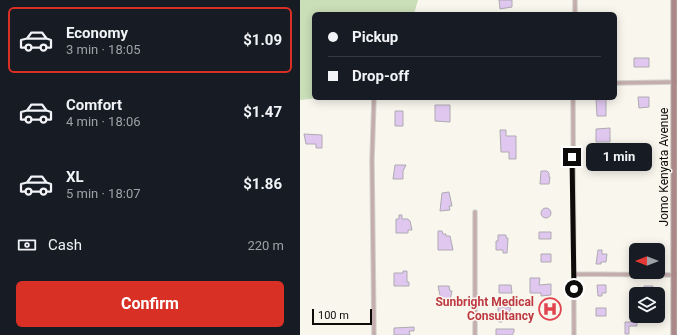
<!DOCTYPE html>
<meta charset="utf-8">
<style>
body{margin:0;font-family:Roboto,sans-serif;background:#242831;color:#f1f3f6;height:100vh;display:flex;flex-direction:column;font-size:15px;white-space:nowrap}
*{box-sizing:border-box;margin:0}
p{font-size:13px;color:#9ea1a6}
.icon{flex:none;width:22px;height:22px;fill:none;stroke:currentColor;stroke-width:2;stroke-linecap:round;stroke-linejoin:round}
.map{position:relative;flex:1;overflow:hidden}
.panel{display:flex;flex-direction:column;background:#171b24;width:300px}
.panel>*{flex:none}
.hud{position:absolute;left:12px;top:12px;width:305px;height:88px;border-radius:6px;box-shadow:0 2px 10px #0003;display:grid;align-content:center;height:88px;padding:0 16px;background:#171b24}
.needle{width:26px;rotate:270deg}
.controls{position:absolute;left:329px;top:243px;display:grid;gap:8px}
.controls a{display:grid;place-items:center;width:36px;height:36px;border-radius:6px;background:#171b24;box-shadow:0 2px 10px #0003;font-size:20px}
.scale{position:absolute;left:12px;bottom:10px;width:60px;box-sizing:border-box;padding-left:4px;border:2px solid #0d0c0a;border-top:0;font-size:11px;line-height:14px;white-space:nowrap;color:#0d0c0a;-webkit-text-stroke:3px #f9f6ee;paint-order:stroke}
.end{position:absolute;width:18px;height:18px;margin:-9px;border:5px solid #0d0c0a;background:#fff;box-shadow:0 0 0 2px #fff}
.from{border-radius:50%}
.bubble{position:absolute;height:28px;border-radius:6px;background:#171b24;box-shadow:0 2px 10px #0003;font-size:13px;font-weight:700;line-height:28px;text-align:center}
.hud b{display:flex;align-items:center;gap:14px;height:38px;font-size:15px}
.hud b+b{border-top:1px solid #363941}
.hud i{width:10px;height:10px;background:#f1f3f6}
ul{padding:7px 0 0;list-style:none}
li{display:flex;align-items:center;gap:12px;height:66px;margin:0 8px 6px;padding:0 8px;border:2px solid transparent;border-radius:6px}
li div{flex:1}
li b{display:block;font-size:15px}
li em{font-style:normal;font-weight:700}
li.on{border-color:#d93025}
li>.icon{width:36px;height:36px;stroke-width:1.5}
.pay{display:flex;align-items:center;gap:10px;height:44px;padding:0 16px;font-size:15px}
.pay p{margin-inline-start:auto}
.button{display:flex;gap:8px;margin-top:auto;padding:8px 16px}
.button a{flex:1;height:46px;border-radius:6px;background:#d93025;color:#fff;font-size:16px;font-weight:700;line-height:46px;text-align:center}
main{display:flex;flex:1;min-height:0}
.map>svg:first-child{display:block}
.green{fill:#cadeb8}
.building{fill:#dfc7f0;stroke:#adaab0}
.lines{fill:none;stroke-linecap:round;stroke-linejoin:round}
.street-casing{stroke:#d3d1ca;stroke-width:5.5}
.secondary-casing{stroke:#d3d1ca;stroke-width:8}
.street{stroke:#c4adad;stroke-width:3.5}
.secondary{stroke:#ab898a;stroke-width:5.5}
.route{stroke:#0d0c0a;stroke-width:5}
.labels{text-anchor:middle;stroke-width:3;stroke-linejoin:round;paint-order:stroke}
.street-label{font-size:12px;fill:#0d0c0a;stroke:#f9f6ee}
.health-label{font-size:12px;font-weight:bold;fill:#be3a42;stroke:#f9f6ee;text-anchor:end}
</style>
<main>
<section class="panel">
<ul>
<li class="on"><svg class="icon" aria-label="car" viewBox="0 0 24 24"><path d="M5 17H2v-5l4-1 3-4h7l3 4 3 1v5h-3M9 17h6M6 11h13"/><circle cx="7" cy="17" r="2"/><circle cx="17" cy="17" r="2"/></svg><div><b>Economy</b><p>3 min · 18:05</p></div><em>$1.09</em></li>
<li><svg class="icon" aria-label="car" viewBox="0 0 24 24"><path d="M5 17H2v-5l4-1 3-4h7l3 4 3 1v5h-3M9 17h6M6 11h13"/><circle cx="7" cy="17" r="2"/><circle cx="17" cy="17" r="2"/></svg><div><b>Comfort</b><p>4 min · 18:06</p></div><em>$1.47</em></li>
<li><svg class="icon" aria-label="car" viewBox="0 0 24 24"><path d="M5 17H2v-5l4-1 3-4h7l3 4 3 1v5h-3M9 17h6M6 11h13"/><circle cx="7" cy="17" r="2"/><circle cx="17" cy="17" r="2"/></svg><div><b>XL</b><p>5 min · 18:07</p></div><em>$1.86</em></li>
</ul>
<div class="pay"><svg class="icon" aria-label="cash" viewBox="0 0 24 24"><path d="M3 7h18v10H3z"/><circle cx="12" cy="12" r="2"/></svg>Cash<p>220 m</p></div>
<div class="button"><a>Confirm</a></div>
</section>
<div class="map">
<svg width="377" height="335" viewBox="0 0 377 335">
<rect width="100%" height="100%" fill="#f9f6ee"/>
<path class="green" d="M0,0H118L114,14H14V98H19L0,100Z"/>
<path class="building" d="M199,0H212V7L200,9Z
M334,58H349V67H334Z
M338,97H349V107L339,108Z
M296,99H306V116H297Z
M135,105H150V122L135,121Z
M95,111H103V126H95Z
M310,128V142H296V129Z
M200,130H206V136H216V159H209V152H201Z
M4,134L22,135V148H16V144H6Z
M306,158V170H299V167H296V163L300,159Z
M95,165H106L103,171V179H93Z
M241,171H247L249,173V177H250L249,184H240Z
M149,192L152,206H149L150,210L140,211L142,193Z
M241 213a5 5 0 1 1 10 0a5 5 0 1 1-10 0Z
M99,215H102V219H108L110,221L112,230H108V233H96V219H99Z
M138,231H142L143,234H146V236H150L153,250H138Z
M239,232H251V239H239Z
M198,235H206V238H208L207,253H203V250H196V241H198Z
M298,250H302V254H307L306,262H301V264H296Z
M241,254H251V262H241Z
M103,271H107V282H109V286H94V273H103Z
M230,278H240L239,285L251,284V295L241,296V293H230Z
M199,285H211L212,293H199Z
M297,285H306V293H302V296H298Z
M138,286H149L150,291H152L150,300H141Z
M344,286H353L354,294H340V291H344Z
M198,307H211L208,316H202V322H199Z
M296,308H306V316H296Z
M325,322H337V326H329V334H325Z
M114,327V331H109L110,335H94V328Z
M196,329H214V332L212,335H196Z"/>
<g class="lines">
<g class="street-casing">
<path id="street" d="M275,14V0
M315,83L377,82
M273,98L274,335
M274,274L377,275
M74,335L72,160L74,98
M175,335V212"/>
</g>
<g class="secondary-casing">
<path id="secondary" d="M374,335V0"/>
</g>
<use href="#street" class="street"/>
<use href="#secondary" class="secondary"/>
</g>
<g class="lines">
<path class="route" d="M272,157L274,289"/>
</g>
<defs>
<g id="hospital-ring" transform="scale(1.15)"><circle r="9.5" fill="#f9f6ee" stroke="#e0444e" stroke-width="1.5"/><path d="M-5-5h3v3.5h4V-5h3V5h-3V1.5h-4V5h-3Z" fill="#e0444e"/></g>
</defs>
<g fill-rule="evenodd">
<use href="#hospital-ring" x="250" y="309"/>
</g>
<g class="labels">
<g class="street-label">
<text transform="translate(364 167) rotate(-90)" y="4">Jomo Kenyata Avenue</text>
</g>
<g class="health-label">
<text x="234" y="306">Sunbright Medical<tspan x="234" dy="14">Consultancy</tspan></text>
</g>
</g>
</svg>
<div class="controls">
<a><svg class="needle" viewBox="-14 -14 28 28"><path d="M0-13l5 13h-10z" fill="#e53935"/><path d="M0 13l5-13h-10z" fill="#9ea1a6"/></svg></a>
<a><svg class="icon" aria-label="layers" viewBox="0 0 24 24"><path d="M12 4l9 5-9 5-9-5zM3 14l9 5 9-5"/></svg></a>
</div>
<div class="scale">100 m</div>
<i class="end from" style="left:274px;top:289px"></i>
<i class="end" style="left:272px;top:157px"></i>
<div class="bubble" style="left:286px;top:143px;width:66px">1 min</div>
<div class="hud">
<b><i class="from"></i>Pickup</b>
<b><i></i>Drop-off</b>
</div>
</div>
</main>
